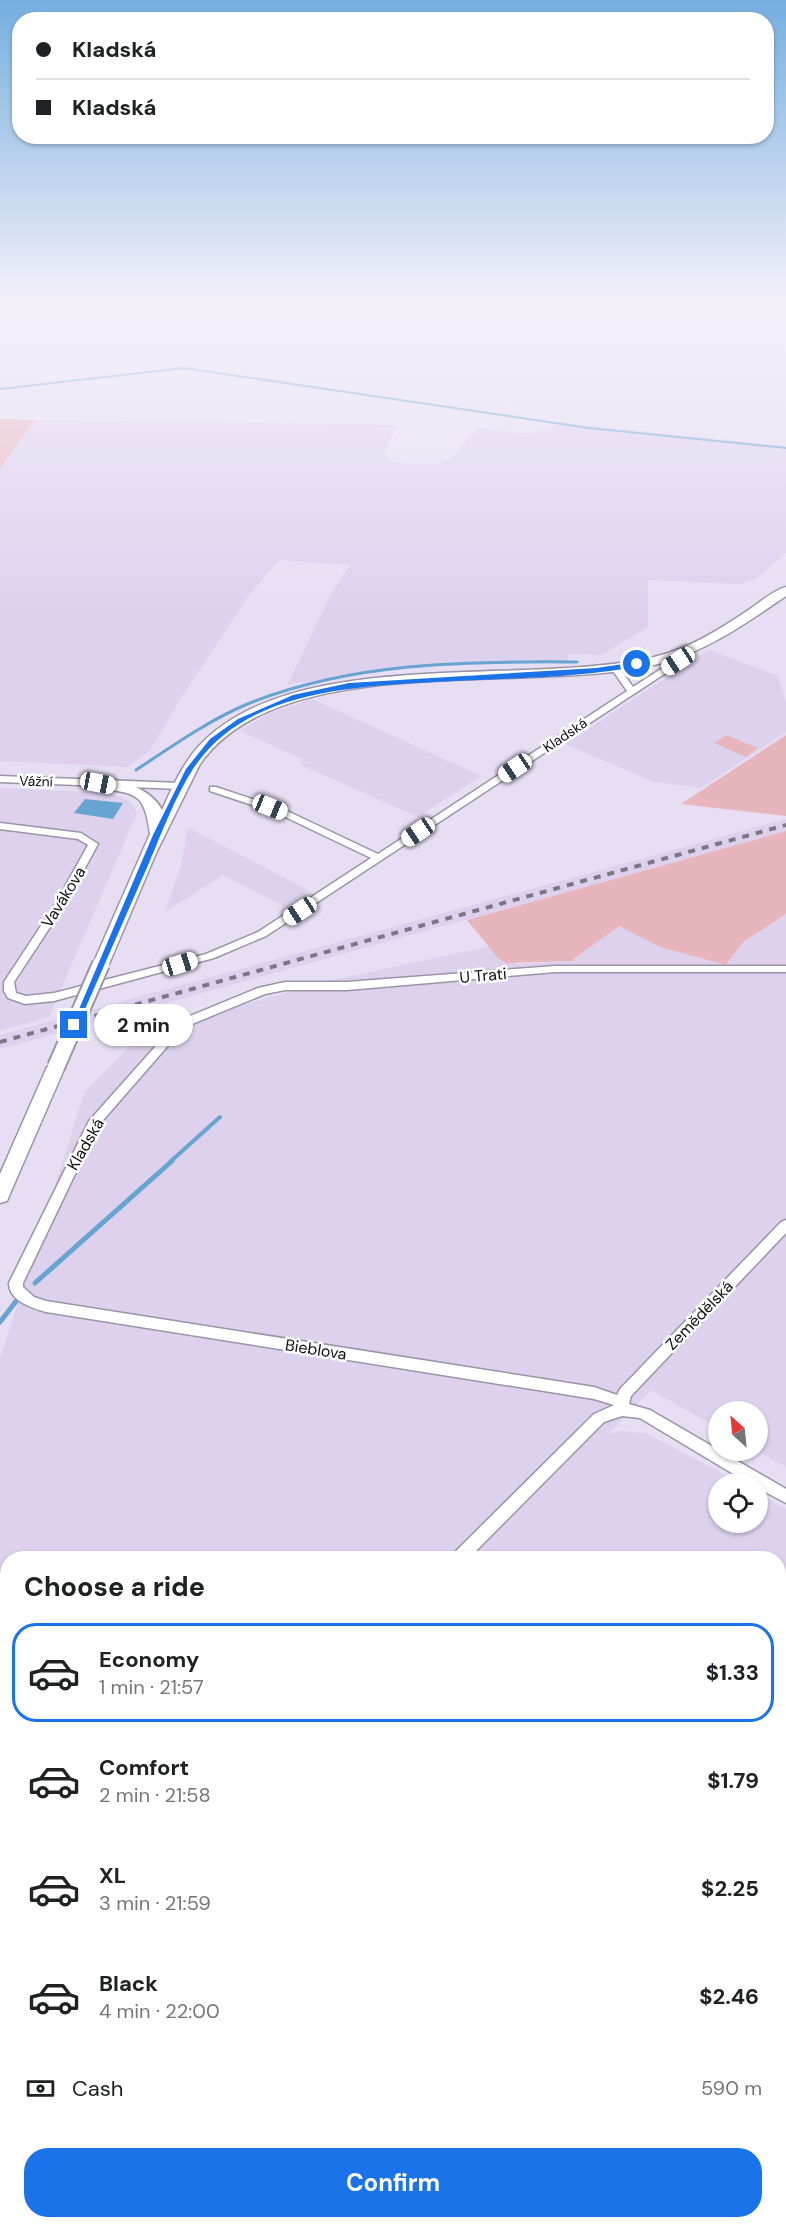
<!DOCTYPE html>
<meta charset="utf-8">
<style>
body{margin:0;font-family:"DM Sans",sans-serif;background:#f2f2f2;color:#202124;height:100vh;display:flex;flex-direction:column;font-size:22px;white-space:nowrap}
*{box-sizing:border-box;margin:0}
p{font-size:20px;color:#757577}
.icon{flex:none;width:33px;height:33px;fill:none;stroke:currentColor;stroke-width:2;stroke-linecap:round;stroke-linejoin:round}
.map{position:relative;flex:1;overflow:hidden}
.drawer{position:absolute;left:0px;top:1551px;width:786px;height:678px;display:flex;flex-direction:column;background:#fff;border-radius:24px 24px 0 0;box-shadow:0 2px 4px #0004}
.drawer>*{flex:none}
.guide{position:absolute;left:12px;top:12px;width:762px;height:132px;border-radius:24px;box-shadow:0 2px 4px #0004;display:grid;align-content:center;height:132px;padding:0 24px;background:#fff}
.needle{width:39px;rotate:333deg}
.controls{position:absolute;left:708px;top:1401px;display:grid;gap:12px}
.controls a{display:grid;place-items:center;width:60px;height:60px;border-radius:50%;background:#fff;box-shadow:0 2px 4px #0004;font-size:30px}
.end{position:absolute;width:27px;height:27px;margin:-14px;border:8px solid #1a73e8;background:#fff;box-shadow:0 0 0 3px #fff}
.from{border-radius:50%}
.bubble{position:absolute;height:42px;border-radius:21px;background:#fff;box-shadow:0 2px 4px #0004;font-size:20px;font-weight:700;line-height:42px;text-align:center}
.car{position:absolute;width:18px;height:36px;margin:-18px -9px;border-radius:8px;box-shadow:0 0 4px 2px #0007;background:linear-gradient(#fff 24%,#345 0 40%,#fff 0 76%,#345 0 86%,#fff 0)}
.guide b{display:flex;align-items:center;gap:21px;height:57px;font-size:22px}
.guide b+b{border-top:2px solid #e0e0e0}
.guide i{width:15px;height:15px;background:#202124}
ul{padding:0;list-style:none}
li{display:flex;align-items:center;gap:18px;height:99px;margin:0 12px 9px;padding:0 12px;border:3px solid transparent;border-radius:24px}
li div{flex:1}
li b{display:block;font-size:22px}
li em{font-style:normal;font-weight:700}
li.active{border-color:#1a73e8}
li>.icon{width:54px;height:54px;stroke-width:1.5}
h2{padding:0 24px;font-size:27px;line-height:72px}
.pay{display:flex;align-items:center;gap:15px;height:66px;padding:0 24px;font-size:22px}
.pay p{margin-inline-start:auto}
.cta{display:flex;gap:12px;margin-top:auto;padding:12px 24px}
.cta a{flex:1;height:69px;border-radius:24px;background:#1a73e8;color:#fff;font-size:24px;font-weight:700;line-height:69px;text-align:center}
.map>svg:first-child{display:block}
.built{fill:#ddd1ed}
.green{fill:#e8b5bd}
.water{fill:#68a4d1}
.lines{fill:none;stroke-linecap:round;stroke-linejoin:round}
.stream-far4{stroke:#68a4d1;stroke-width:2}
.stream-far3{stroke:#68a4d1;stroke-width:3}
.stream-far2{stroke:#68a4d1;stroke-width:4}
.stream-far1{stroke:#68a4d1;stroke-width:5}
.stream{stroke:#68a4d1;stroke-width:7}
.street-casing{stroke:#9c93a7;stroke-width:3}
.secondary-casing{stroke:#9c93a7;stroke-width:3}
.street{fill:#fff;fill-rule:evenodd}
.secondary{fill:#fff;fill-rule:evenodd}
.rail{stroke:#7d7785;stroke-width:4;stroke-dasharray:7 7;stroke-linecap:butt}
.secondary-bridge-casing{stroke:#9c93a7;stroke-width:20;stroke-linecap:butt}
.secondary-bridge{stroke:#fff;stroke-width:16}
.route{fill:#1a73e8}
.labels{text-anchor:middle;stroke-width:5;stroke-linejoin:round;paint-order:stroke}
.far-street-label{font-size:14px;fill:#110d14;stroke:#fff}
.street-label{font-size:16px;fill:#110d14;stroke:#fff}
</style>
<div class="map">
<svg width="786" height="2229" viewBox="0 0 786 2229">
<rect width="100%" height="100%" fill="#e7def3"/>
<path class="built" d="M35,420L397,425L384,454L391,461L407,464H437L452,458L477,427L531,434L557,424L590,426L786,446V553L756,579L741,584L648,580V627L602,655L568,654L567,664L519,662L423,666L288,684L331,594L350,565L279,560L249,595L183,695L149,752L127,767L0,761V468Z
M709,650L778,676L786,703V732L701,788L654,782L565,744Z
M312,699L481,776L418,817L301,765L302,759L240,731L268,714Z
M0,788L110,793L131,802L137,813L49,1017L0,1031Z
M786,819V831L0,1049V1035Z
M188,828L218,843L308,890L284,906L223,875L165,912L181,865Z
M786,914V1467L757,1451L758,1412H718V1428L651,1390L608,1434L621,1431L645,1433L741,1483L718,1484V1522H758V1493L786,1509V1597L779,1607L778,1558H8L7,1661L0,1656V1359L85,1091L145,1032L337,979L491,946L498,958L518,964L571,961L619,925L660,947L726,965L743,942Z
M779,1678L786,1681V2229H645L638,2222H778Z
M2,1993L8,2006V2222H446L453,2229H0V1994Z"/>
<path class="green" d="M0,419L35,420L0,468Z
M786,734V816L681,804L786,735Z
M726,735L758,748L746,757L714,743Z
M786,831V914L743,942L726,965L660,947L619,926L571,961L506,963L498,958L467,920Z
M446,2222H637L644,2229H453Z"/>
<path class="water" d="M85,799L123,803L113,819L74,813Z"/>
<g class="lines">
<path class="stream-far4" d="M0,389L184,368L589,428L786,448"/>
<path class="stream-far3" d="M136,770C171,747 206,722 245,705C349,662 466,661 577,662"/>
<path class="stream-far2" d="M170,1162L220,1117"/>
<path class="stream-far1" d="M35,1283L172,1161
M0,1322L17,1300"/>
<path class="stream" d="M0,1737L8,1743
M523,2222L530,2229"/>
<g class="street-casing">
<path id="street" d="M681,656L684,657V661L266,936L214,958L54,1001L25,1004L8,998L4,991V982L56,903L88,845L78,839L0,829V823L81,833L98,844L66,903L14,982L16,993L26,996L54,993L206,954L258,932L371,858L279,814L210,791V787H216L285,810L378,854L627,691L611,668L612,666H618L633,687Z
M0,776L180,783L185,786L180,789L0,782Z
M555,966H786V972H555L347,990H285L265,994L197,1022L186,1027L172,1041L98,1126L23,1283V1287L34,1297L46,1301L594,1387L617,1395L620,1389L781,1222L786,1220V1233L631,1396L629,1404L650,1410L786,1489V1503L758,1488V1484H750L640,1418L622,1416L604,1422L469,1558H452L454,1553L594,1414L614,1405L594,1399L46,1312C32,1308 9,1301 9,1283L89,1121L178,1021L258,988L285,982H347Z
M8,1962V1980L0,1983V1965Z"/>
</g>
<g class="secondary-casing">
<path id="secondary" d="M786,587V596C746,623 706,652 658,664C533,696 282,647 200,764L157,851L109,964L101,969L93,964L150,834C144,787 133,796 93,786V780C115,775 152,789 162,810C172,788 182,765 198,747C292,644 526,687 654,657C688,649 719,630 747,611C759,603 772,591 786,587Z
M56,1061L65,1067L9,1196L7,1201L0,1203V1174L47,1067Z"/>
</g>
<use href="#street" class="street"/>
<use href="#secondary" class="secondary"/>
<path class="rail" d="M0,1042L786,825"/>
<g class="secondary-bridge-casing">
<path id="secondary-bridge" d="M56,1067L101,964"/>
</g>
<use href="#secondary-bridge" class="secondary-bridge"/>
</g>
<linearGradient id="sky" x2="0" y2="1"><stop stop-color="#75aedf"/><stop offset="0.49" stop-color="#f4f0fa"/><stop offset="1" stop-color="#f4f0fa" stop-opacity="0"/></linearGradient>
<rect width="786" height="613" fill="url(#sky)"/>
<path class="route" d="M637,662L640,666C573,679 503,678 436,682C352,687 245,690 193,769C175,797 162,832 149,863C125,917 102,971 78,1025L71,1028L153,835L186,769L210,739L238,719L293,695L349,683L596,668Z"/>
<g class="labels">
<g class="far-street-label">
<text transform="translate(565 735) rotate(-34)" y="5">Kladská</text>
<text transform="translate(36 781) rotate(2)" y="5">Vážní</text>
</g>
<g class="street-label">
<text transform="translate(63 897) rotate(-58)" y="6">Vavákova</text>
<text transform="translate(483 975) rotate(-5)" y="6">U Trati</text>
<text transform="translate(85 1144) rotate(-60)" y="6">Kladská</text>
<text transform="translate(699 1315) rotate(-46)" y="6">Zemědělská</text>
<text transform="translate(316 1349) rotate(9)" y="6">Bieblova</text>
</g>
</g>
</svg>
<div class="controls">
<a><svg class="needle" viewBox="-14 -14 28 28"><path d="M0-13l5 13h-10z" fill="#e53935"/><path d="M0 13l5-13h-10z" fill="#757577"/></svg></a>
<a><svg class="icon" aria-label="locate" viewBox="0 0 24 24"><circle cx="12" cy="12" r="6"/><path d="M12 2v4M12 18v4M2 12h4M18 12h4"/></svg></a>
</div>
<i class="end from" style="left:637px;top:664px"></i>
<i class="end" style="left:74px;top:1025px"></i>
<div class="bubble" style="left:94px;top:1004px;width:99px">2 min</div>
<i class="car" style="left:678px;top:661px;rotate:237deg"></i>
<i class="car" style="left:515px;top:768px;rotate:236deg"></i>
<i class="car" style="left:98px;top:783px;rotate:101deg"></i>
<i class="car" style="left:270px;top:807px;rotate:112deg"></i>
<i class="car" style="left:418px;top:832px;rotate:236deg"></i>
<i class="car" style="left:300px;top:911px;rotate:237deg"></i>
<i class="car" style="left:180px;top:964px;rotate:73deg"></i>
<div class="guide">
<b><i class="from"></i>Kladská</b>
<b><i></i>Kladská</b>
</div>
<section class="drawer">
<h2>Choose a ride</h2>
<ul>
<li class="active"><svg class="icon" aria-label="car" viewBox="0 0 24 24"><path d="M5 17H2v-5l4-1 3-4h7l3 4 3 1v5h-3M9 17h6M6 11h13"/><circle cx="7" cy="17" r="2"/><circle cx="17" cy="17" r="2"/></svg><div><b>Economy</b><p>1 min · 21:57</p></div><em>$1.33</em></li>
<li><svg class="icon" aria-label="car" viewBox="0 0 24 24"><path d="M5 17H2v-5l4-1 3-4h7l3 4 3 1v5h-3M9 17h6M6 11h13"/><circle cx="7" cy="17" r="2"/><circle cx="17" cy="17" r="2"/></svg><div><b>Comfort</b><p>2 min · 21:58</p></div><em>$1.79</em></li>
<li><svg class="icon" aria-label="car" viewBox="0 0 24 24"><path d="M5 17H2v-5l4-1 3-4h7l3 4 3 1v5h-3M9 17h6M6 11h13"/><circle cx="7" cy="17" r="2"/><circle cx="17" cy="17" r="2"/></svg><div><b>XL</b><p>3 min · 21:59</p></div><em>$2.25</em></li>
<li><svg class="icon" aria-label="car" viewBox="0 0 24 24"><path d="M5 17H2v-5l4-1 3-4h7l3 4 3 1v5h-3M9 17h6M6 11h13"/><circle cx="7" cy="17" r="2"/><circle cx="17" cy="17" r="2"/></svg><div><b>Black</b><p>4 min · 22:00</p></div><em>$2.46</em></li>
</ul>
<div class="pay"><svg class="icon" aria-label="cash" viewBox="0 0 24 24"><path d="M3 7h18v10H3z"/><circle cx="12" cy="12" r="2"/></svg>Cash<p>590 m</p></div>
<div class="cta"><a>Confirm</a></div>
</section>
</div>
